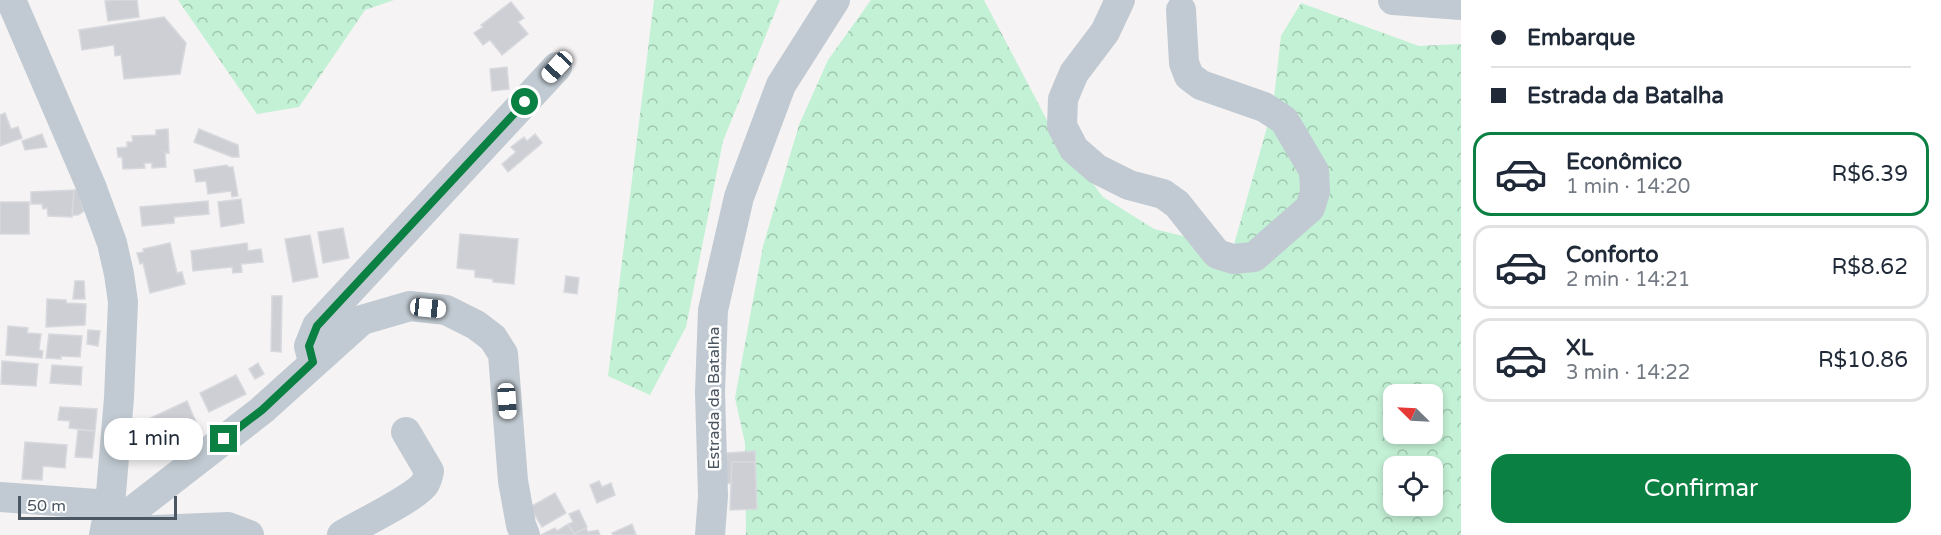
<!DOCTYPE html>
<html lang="pt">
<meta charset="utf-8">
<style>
body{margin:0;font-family:"Varela Round",sans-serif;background:#f2f2f3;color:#1f2937;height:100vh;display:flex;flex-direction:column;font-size:22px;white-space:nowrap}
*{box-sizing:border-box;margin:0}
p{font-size:20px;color:#747a83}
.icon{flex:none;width:33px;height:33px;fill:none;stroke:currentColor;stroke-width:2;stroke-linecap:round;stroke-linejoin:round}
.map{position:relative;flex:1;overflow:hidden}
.sheet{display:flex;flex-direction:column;background:#fff;width:480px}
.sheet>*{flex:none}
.hud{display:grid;align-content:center;height:132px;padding:0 30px;background:#fff}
.needle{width:39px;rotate:294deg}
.buttons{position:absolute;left:1383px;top:384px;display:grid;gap:12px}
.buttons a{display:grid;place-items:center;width:60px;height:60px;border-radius:12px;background:#fff;box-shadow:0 3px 9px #0003;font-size:30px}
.scale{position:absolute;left:18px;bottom:15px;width:159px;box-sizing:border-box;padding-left:6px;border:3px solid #4a5661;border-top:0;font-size:16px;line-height:21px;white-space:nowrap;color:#4a5661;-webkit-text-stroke:4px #fff;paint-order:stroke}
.end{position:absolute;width:27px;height:27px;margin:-14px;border:8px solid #0b8043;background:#fff;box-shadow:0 0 0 3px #fff}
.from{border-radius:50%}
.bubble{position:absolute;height:42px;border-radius:18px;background:#fff;box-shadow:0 3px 9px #0003;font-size:20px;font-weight:600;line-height:42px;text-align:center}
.car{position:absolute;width:18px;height:36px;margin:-18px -9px;border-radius:8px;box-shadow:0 0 4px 2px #0007;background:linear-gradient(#fff 24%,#345 0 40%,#fff 0 76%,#345 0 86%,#fff 0)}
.hud b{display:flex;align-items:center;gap:21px;height:57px;font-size:22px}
.hud b+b{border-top:2px solid #e0e1e3}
.hud i{width:15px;height:15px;background:#1f2937}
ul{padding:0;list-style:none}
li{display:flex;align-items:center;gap:18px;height:84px;margin:0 12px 9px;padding:0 18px;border:3px solid #e0e1e3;border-radius:18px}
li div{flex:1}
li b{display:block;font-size:22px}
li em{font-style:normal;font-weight:600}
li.active{border-color:#0b8043}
li>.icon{width:54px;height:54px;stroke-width:1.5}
.button{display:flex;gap:12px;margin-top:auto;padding:12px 30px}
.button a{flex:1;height:69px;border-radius:18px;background:#0b8043;color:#fff;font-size:24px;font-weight:600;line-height:69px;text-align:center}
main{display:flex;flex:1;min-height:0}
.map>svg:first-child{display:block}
.forest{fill:url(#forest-crowns);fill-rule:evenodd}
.building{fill:#cdcfd5;stroke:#d7d9de;stroke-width:1.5}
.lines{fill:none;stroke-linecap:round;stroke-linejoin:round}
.minor{stroke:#c1cad2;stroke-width:30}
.route{stroke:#0b8043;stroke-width:8}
.labels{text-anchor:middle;stroke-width:5;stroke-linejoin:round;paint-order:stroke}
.street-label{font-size:16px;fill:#4a5661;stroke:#fff}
</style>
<main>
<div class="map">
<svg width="1461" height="535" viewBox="0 0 1461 535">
<defs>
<pattern id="forest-crowns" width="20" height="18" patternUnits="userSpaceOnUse" patternTransform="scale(1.5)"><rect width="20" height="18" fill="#c3f1d5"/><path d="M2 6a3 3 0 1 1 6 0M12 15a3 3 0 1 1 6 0" fill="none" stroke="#a0c6b0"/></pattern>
</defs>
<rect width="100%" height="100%" fill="#f5f3f3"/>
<path class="forest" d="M178,0H394L365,10L299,107L257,114Z
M654,0H780L723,141L686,327L650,395L608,376Z
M871,0H984L1050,126L1103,197L1154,229L1233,248L1273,106L1281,36L1301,3L1419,46L1461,44V535H746L745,443L735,398L763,246L799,125L828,60ZM1394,394H1432V434H1394ZM1394,466H1432V506H1394Z"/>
<path class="building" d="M116,0H137L139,17L108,21L105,1Z
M511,2L524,18L518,22L528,34L502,55L490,40L483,45L474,33L483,27L481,25Z
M164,17L186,43L180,74L124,79L121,55L115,56L114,45L82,50L79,30Z
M507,67L509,89L492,91L490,69Z
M5,113L11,129L18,127L22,138L0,146V115Z
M168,129L169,153L165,152L166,167L152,168V163H144L145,168L123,169L122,157H118L117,148L127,147V142H133L132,136L156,135V130Z
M199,129L238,145L239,157H232L194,142Z
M42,134L47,147L25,150L22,141Z
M535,134L542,143L508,172L502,164L516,152L511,147L524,137L527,141Z
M227,165L228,167H233L238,196L232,197L231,191L208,194L206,181L196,182L194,170Z
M74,190H78L84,211L78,215H72Z
M74,190L72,217L48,216L47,208L43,209L42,204H31V192Z
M241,199L244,223L221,227L218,202Z
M208,201L209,214L174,217V223L142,226L140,207Z
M0,202H29V234H0Z
M343,228L349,258L323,263L318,232Z
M460,234L518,239L514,284L493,282V279L475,277V270L457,268Z
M310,235L318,277L293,282L285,239Z
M170,243L177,273L182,272L185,284L150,293L143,263L140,264L137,253L144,252L143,249Z
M247,243L248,251L261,249L263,262L241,264L242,272L233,273L232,267L193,271L191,251Z
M566,276L579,278L577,294L564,292Z
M75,281H84L85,299H73Z
M272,296H282L281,352L271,351Z
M47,299L66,300V303L86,304L85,325L46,327Z
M8,326L28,328L27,333L41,334L39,350L43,351L42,358L6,355Z
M88,330L100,331L98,346L87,344Z
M49,334L82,336L80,357L61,356V359L46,358Z
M2,361L38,364L36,386L1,384Z
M258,363L264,374L255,379L249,369Z
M52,365L82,367L81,385L50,383Z
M236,375L246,394L209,412L200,393Z
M187,401L199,429L179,438L181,444L159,454L144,421Z
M60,407L97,409L95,431L69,428L70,421L58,420Z
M78,430L95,431L92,458L75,457Z
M25,442L67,445L65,468L43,466L42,480L22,479Z
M755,451L757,509L730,510L731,483L721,484L727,453Z
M732,462H755L757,509L730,510Z
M599,481L602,487L611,483L615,495L597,503L590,485Z
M555,493L566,513L542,527L530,507Z
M579,510L587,527L574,534L568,524L573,522L569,514Z
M568,524L574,534L586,528L588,532L598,530L600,535H541L555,528L557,531Z
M632,524L636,535H613L612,533Z"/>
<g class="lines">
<path class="minor" d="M11,0L91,186L112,243L119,274L123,302L119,398L110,505L104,535
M1120,0L1105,32L1074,73L1063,99L1062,126L1074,149L1097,169L1129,185L1163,194L1177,204L1217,254L1233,259L1254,257L1310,208L1315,192L1314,171L1284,120L1264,107L1201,85L1189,76L1184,63L1181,10
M1393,0L1461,5
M313,362L309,346L317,326L557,67
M0,497L110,505
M105,532L262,410L362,320L410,306L446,310L476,325L493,338L503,354L513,481L521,525L525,535
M105,532L228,527L249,535
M342,535C362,523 411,500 424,485C427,481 428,476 429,471L406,432
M710,535L713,496L710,392L713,310L739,197L781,85L835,0"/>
</g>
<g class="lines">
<path class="route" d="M224,439L262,410L313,362L309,346L317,326L525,102"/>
</g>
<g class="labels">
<g class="street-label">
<text transform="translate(713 398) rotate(-90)" y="6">Estrada da Batalha</text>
</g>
</g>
</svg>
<div class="buttons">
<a><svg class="needle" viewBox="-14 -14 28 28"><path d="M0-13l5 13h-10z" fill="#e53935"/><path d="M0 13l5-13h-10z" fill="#747a83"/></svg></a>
<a><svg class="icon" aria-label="locate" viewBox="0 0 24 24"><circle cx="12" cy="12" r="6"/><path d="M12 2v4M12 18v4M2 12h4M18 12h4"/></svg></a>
</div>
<div class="scale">50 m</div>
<i class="end from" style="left:525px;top:102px"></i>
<i class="end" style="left:224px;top:439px"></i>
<div class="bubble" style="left:104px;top:418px;width:99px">1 min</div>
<i class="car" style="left:557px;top:67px;rotate:223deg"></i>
<i class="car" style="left:428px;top:308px;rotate:96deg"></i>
<i class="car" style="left:507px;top:401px;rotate:176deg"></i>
</div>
<section class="sheet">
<div class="hud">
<b><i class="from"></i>Embarque</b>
<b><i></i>Estrada da Batalha</b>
</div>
<ul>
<li class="active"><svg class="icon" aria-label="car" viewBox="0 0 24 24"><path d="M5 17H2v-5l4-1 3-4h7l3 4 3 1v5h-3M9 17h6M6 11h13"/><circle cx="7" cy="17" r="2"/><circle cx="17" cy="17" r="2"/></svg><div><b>Econômico</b><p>1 min · 14:20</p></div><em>R$6.39</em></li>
<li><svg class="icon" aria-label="car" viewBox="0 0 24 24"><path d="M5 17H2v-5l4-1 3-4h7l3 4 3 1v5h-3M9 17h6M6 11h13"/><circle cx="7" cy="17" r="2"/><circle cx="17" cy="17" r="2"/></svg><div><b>Conforto</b><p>2 min · 14:21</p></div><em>R$8.62</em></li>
<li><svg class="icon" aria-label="car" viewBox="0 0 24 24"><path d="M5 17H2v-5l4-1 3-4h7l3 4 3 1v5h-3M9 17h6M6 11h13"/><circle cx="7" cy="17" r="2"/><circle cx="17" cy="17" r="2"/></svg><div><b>XL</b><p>3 min · 14:22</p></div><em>R$10.86</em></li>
</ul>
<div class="button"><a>Confirmar</a></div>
</section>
</main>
